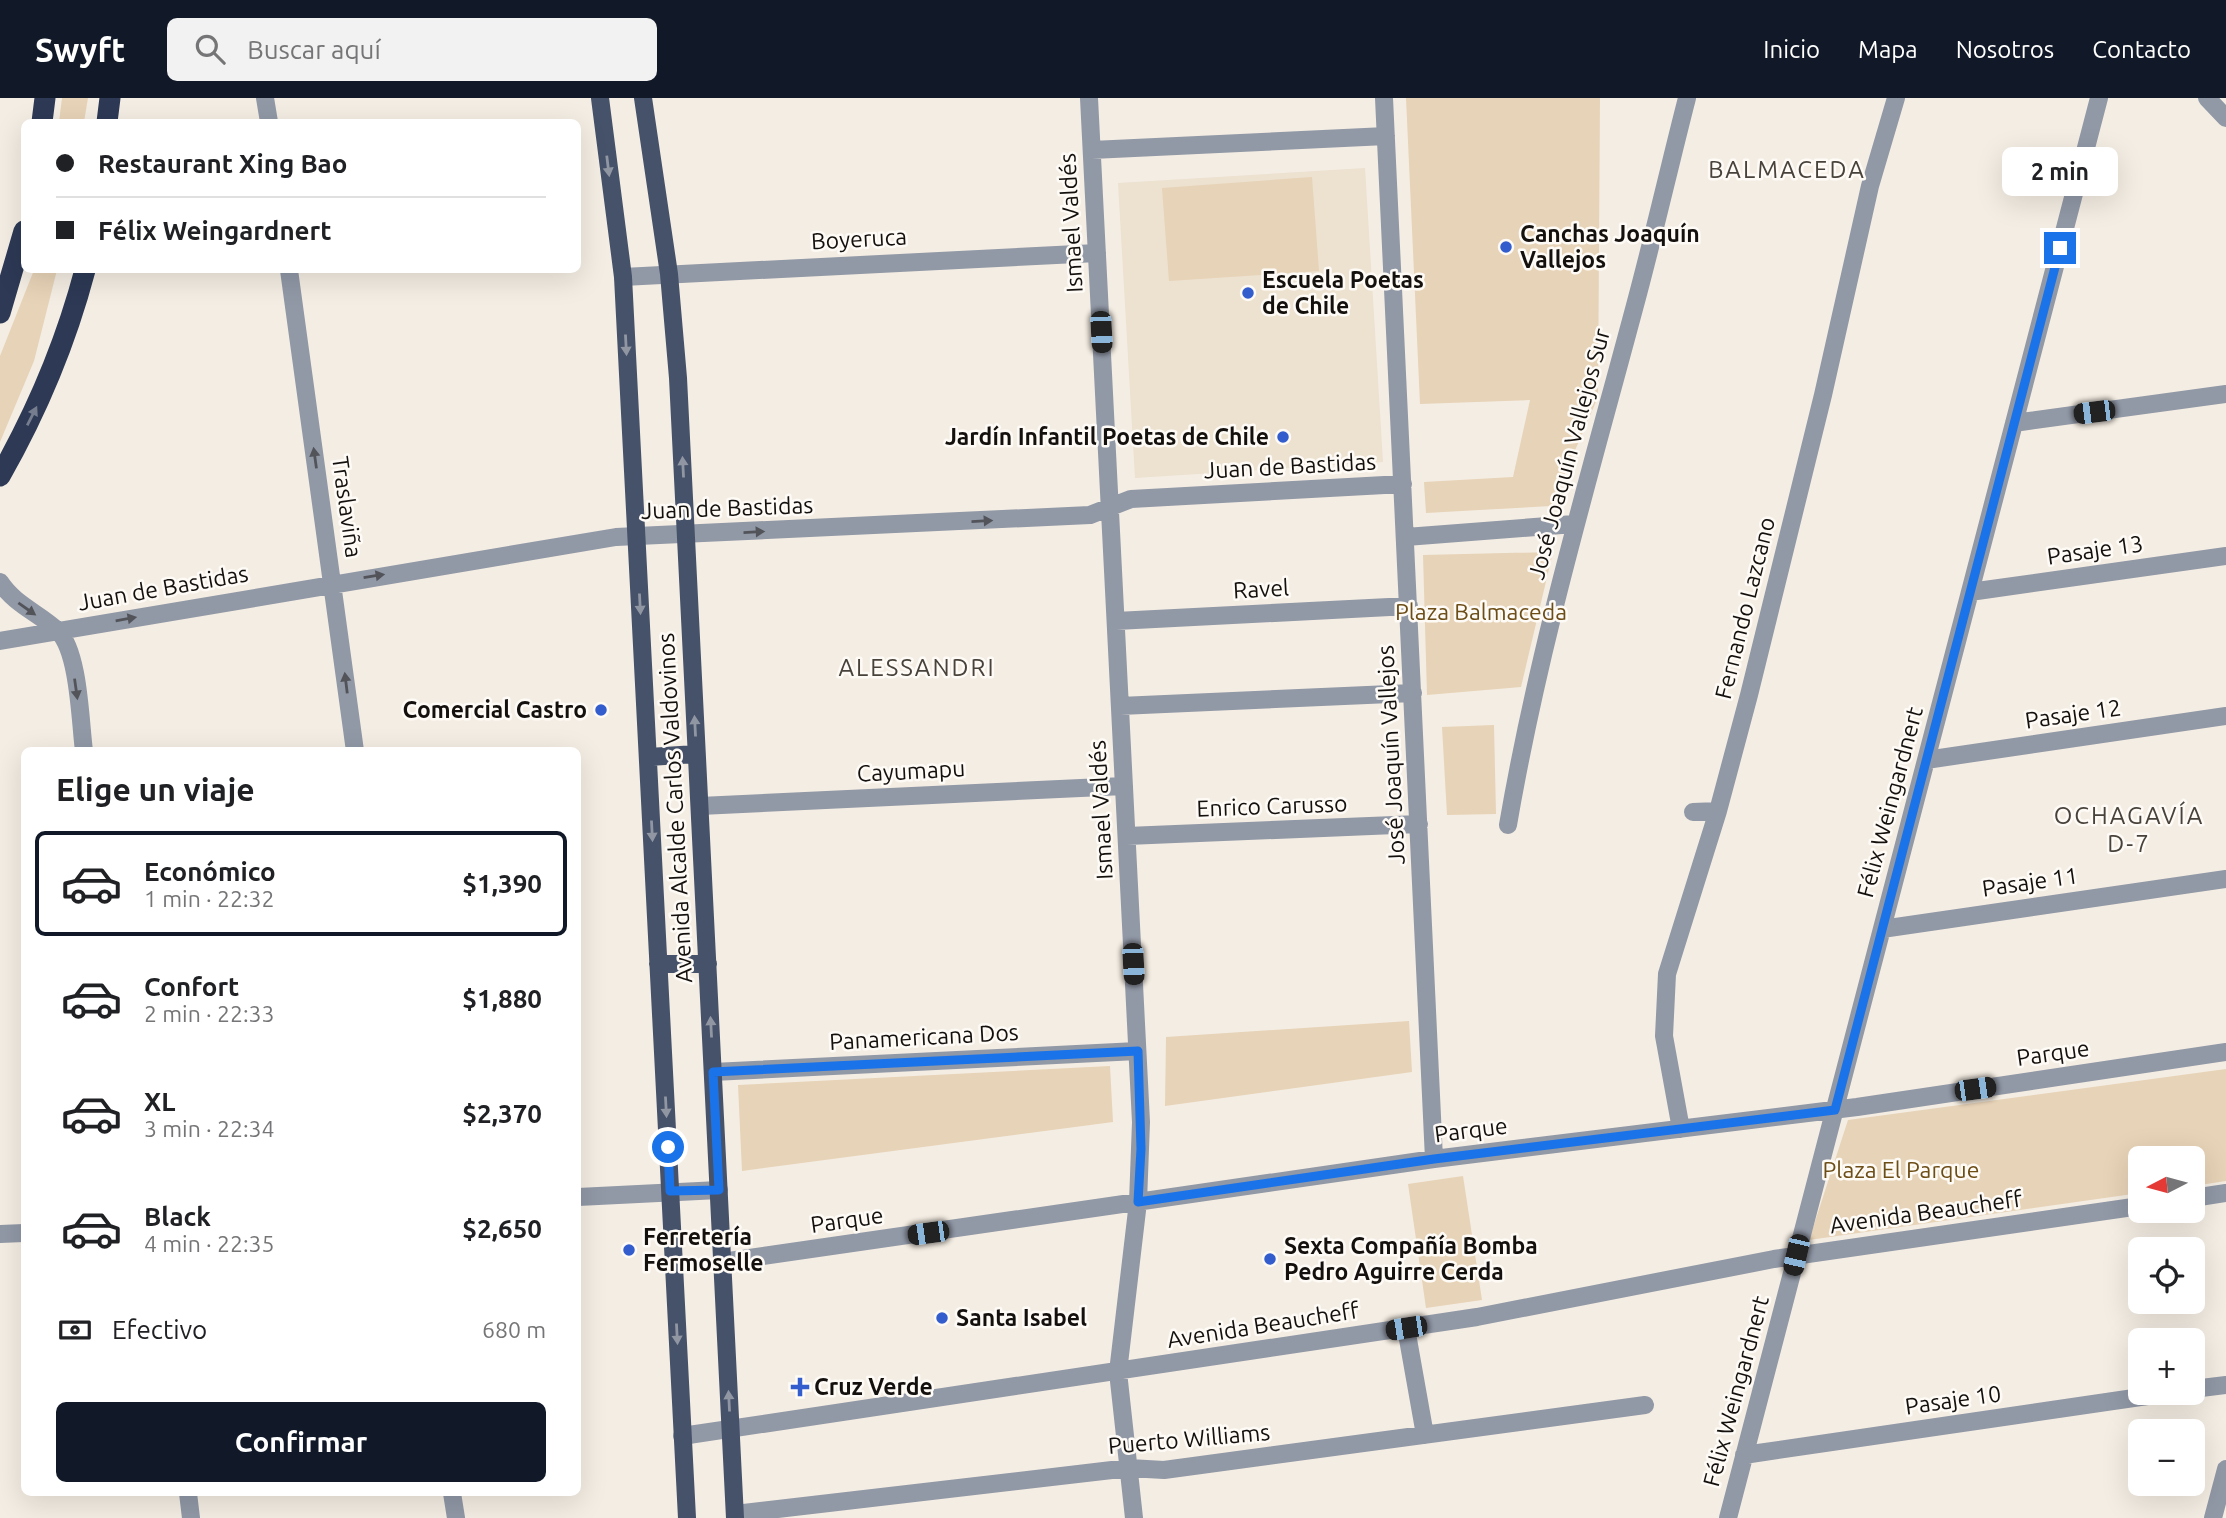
<!DOCTYPE html>
<html lang="es">
<meta charset="utf-8">
<style>
body{margin:0;font-family:Ubuntu,sans-serif;background:#f2f2f2;color:#202124;height:100vh;display:flex;flex-direction:column;font-size:26px;white-space:nowrap}
*{box-sizing:border-box;margin:0}
p{font-size:23px;color:#757577}
.icon{flex:none;width:38px;height:38px;fill:none;stroke:currentColor;stroke-width:2;stroke-linecap:round;stroke-linejoin:round}
.map{position:relative;flex:1;overflow:hidden}
.details{position:absolute;left:21px;top:649px;width:560px;height:749px;display:flex;flex-direction:column;background:#fff;border-radius:10px;box-shadow:0 7px 28px #0002}
.details>*{flex:none}
.guide{position:absolute;left:21px;top:21px;width:560px;height:154px;border-radius:10px;box-shadow:0 7px 28px #0002;display:grid;align-content:center;height:154px;padding:0 35px;background:#fff}
.needle{width:46px;rotate:264deg}
.tools{position:absolute;left:2128px;top:1048px;display:grid;gap:14px}
.tools a{display:grid;place-items:center;width:77px;height:77px;border-radius:10px;background:#fff;box-shadow:0 7px 28px #0002;font-size:35px}
.end{position:absolute;width:32px;height:32px;margin:-16px;border:9px solid #1a73e8;background:#fff;box-shadow:0 0 0 4px #fff}
.from{border-radius:50%}
.bubble{position:absolute;height:49px;border-radius:10px;background:#fff;box-shadow:0 7px 28px #0002;font-size:23px;font-weight:700;line-height:49px;text-align:center}
.car{position:absolute;width:21px;height:42px;margin:-21px -10px;border-radius:9px;box-shadow:0 0 5px 2px #0007;background:linear-gradient(#222 24%,#8ab4d8 0 40%,#222 0 76%,#8ab4d8 0 86%,#222 0)}
.guide b{display:flex;align-items:center;gap:24px;height:66px;font-size:26px}
.guide b+b{border-top:2px solid #e0e0e0}
.guide i{width:18px;height:18px;background:#202124}
ul{padding:0;list-style:none}
li{display:flex;align-items:center;gap:21px;height:105px;margin:0 14px 10px;padding:0 21px;border:4px solid transparent;border-radius:10px}
li div{flex:1}
li b{display:block;font-size:26px}
li em{font-style:normal;font-weight:700}
li.current{border-color:#111827}
li>.icon{width:63px;height:63px;stroke-width:1.5}
h2{padding:0 35px;font-size:32px;line-height:84px}
.pay{display:flex;align-items:center;gap:18px;height:77px;padding:0 35px;font-size:26px}
.pay p{margin-inline-start:auto}
.cta{display:flex;gap:14px;margin-top:auto;padding:14px 35px}
.cta a{flex:1;height:80px;border-radius:10px;background:#111827;color:#fff;font-size:28px;font-weight:700;line-height:80px;text-align:center}
header{display:flex;align-items:center;gap:42px;box-sizing:border-box;height:98px;padding:0 35px;background:#111827;color:#fff}
header strong{font-size:33px}
nav{display:flex;gap:38px;margin-inline-start:auto;font-size:24px}
.search{width:490px;height:63px;background:#f2f2f2;display:flex;align-items:center;gap:18px;box-sizing:border-box;padding:0 24px;border-radius:10px;color:#757577;font-size:26px}
.map>svg:first-child{display:block}
.built{fill:#ede1d0}
.green{fill:#e7d3b7}
.lines{fill:none;stroke-linecap:round;stroke-linejoin:round}
.minor{stroke:#9198a6;stroke-width:18}
.major{stroke:#46526a;stroke-width:18}
.highway{stroke:#2d3955;stroke-width:21}
.oneway{fill:#9096a2}
.oneway2{fill:#767d8e}
.oneway3{fill:#52545a}
.route{stroke:#1a73e8;stroke-width:9}
.poi-dot{fill:#335ccc;stroke:#fefbf7;stroke-width:2.5}
.labels{text-anchor:middle;stroke-width:5;stroke-linejoin:round;paint-order:stroke}
.street-label{font-size:23px;fill:#13100d;stroke:#fefbf7}
.poi-label{font-size:23px;font-weight:bold;fill:#13100d;stroke:#fefbf7;text-anchor:start}
.park-label{font-size:23px;fill:#6d4d16;stroke:#fefbf7}
.neighbourhood-label{font-size:24px;letter-spacing:2px;fill:#48423a;stroke:#fefbf7}
</style>
<header>
<strong>Swyft</strong>
<div class="search"><svg class="icon" aria-label="search" viewBox="0 0 24 24"><circle cx="10" cy="10" r="6"/><path d="M15 15l6 6"/></svg>Buscar aquí</div>
<nav><a>Inicio</a><a>Mapa</a><a>Nosotros</a><a>Contacto</a></nav>
</header>
<div class="map">
<svg width="2226" height="1420" viewBox="0 0 2226 1420">
<rect width="100%" height="100%" fill="#f4ede3"/>
<path class="built" d="M1365,70L1383,364L1135,380L1118,85Z"/>
<path class="green" d="M62,0H88L84,24H59Z
M1406,0H1600L1598,299L1551,408L1426,415L1424,384L1513,379L1530,302L1420,306Z
M1312,79L1319,173L1169,183L1162,90Z
M34,172H57L34,263L0,344V258Z
M1553,454L1521,589L1427,597L1423,457Z
M1494,627L1496,716L1447,717L1442,629Z
M1409,923L1412,974L1165,1008L1166,939Z
M1110,968L1113,1024L742,1073L738,987Z
M2226,971V1083L2193,1088V1060H2140V1095L1809,1142L1848,1022Z
M1463,1078L1482,1202L1426,1210L1408,1086Z"/>
<g class="lines">
<path class="minor" d="M265,0L269,24
M1089,0L1141,1024L1138,1104L1118,1274L1134,1420
M1384,0L1434,1061
M2207,0L2226,20
M1092,52L1386,38
M289,172L355,653
M623,179L1097,155
M2014,325L2226,296
M1406,439L1574,426
M0,484C15,507 39,515 58,533C79,554 80,622 84,653
M1970,494L2226,458
M1116,523L1409,508
M0,543L616,439L1090,417L1131,401L1403,386
M1120,608L1413,595
M1926,662L2226,618
M700,708L1124,688
M1693,714L1718,713
M1508,727C1538,552 1588,383 1634,211C1653,141 1669,70 1687,0
M1127,738L1419,726
M1882,831L2226,781
M713,974L1137,953
M1681,1031L1664,938L1667,876L1718,713L1749,597L1823,297L1870,88L1896,0
M578,1099L719,1092
M2193,1100L2226,1095
M0,1136L24,1135
M722,1164L1434,1061L1857,1009L2226,954
M1406,1230L1425,1337
M2193,1291L2226,1287
M682,1338L1477,1219L1774,1161L2140,1108
M1744,1357L2168,1295
M188,1395L191,1420
M452,1395L456,1420
M735,1416L1129,1370L1164,1372L1645,1307
M1728,1420L2099,0
M2213,1420L2226,1371"/>
<path class="major" d="M600,0L623,179L687,1420
M643,0L669,176L678,280L735,1420
M649,659L696,656
M658,866H708"/>
<path class="highway" d="M42,24L45,0
M107,24L110,0
M0,215L24,133
M0,378C37,313 66,244 85,172"/>
</g>
<defs><path id="oneway-solid" d="M-6-.8H1V-3.2L6.5 0L1 3.2V.8H-6Z" transform="scale(1.75)"/></defs>
<g class="oneway">
<use href="#oneway-solid" transform="translate(608 68) rotate(83)"/>
<use href="#oneway-solid" transform="translate(626 247) rotate(87)"/>
<use href="#oneway-solid" transform="translate(683 369) rotate(-93)"/>
<use href="#oneway-solid" transform="translate(640 506) rotate(87)"/>
<use href="#oneway-solid" transform="translate(695 628) rotate(-93)"/>
<use href="#oneway-solid" transform="translate(652 733) rotate(87)"/>
<use href="#oneway-solid" transform="translate(711 929) rotate(-93)"/>
<use href="#oneway-solid" transform="translate(666 1009) rotate(87)"/>
<use href="#oneway-solid" transform="translate(677 1236) rotate(87)"/>
<use href="#oneway-solid" transform="translate(729 1303) rotate(-93)"/>
</g>
<use class="oneway2" href="#oneway-solid" transform="translate(32 318) rotate(-63)"/>
<g class="oneway3">
<use href="#oneway-solid" transform="translate(315 360) rotate(-98)"/>
<use href="#oneway-solid" transform="translate(982 423) rotate(-3)"/>
<use href="#oneway-solid" transform="translate(754 434) rotate(-3)"/>
<use href="#oneway-solid" transform="translate(374 478) rotate(-9)"/>
<use href="#oneway-solid" transform="translate(27 511) rotate(35)"/>
<use href="#oneway-solid" transform="translate(126 521) rotate(-10)"/>
<use href="#oneway-solid" transform="translate(346 585) rotate(-97)"/>
<use href="#oneway-solid" transform="translate(76 591) rotate(82)"/>
</g>
<g class="lines">
<path class="route" d="M668,1049L670,1093L719,1092L713,974L1138,953L1141,1051L1138,1104L1434,1061L1835,1012L2060,150"/>
</g>
<g class="poi-dot">
<circle cx="1506" cy="149" r="7"/>
<circle cx="1248" cy="195" r="7"/>
<circle cx="1283" cy="339" r="7"/>
<circle cx="601" cy="612" r="7"/>
<circle cx="629" cy="1152" r="7"/>
<circle cx="1270" cy="1161" r="7"/>
<circle cx="942" cy="1220" r="7"/>
<path d="M796.5 1278.5h7v7h7v7h-7v7h-7v-7h-7v-7h7z"/>
</g>
<g class="labels">
<g class="street-label">
<text transform="translate(1071 125) rotate(-93)" y="8">Ismael Valdés</text>
<text transform="translate(859 141) rotate(-3)" y="8">Boyeruca</text>
<text transform="translate(1569 356) rotate(-75)" y="8">José Joaquín Vallejos Sur</text>
<text transform="translate(1290 368) rotate(-3)" y="8">Juan de Bastidas</text>
<text transform="translate(347 409) rotate(82)" y="8">Traslaviña</text>
<text transform="translate(727 410) rotate(-2)" y="8">Juan de Bastidas</text>
<text transform="translate(2095 452) rotate(-8)" y="8">Pasaje 13</text>
<text transform="translate(163 490) rotate(-10)" y="8">Juan de Bastidas</text>
<text transform="translate(1261 491) rotate(-3)" y="8">Ravel</text>
<text transform="translate(1745 510) rotate(-76)" y="8">Fernando Lazcano</text>
<text transform="translate(2073 616) rotate(-8)" y="8">Pasaje 12</text>
<text transform="translate(1391 657) rotate(-93)" y="8">José Joaquín Vallejos</text>
<text transform="translate(911 673) rotate(-3)" y="8">Cayumapu</text>
<text transform="translate(1890 704) rotate(-75)" y="8">Félix Weingardnert</text>
<text transform="translate(1272 708) rotate(-2)" y="8">Enrico Carusso</text>
<text transform="translate(675 710) rotate(-93)" y="8">Avenida Alcalde Carlos Valdovinos</text>
<text transform="translate(1101 712) rotate(-93)" y="8">Ismael Valdés</text>
<text transform="translate(2030 784) rotate(-8)" y="8">Pasaje 11</text>
<text transform="translate(924 939) rotate(-3)" y="8">Panamericana Dos</text>
<text transform="translate(2053 955) rotate(-8)" y="8">Parque</text>
<text transform="translate(1471 1032) rotate(-7)" y="8">Parque</text>
<text transform="translate(1926 1114) rotate(-8)" y="8">Avenida Beaucheff</text>
<text transform="translate(847 1122) rotate(-8)" y="8">Parque</text>
<text transform="translate(1263 1227) rotate(-9)" y="8">Avenida Beaucheff</text>
<text transform="translate(1736 1293) rotate(-75)" y="8">Félix Weingardnert</text>
<text transform="translate(1953 1302) rotate(-8)" y="8">Pasaje 10</text>
<text transform="translate(1189 1341) rotate(-5)" y="8">Puerto Williams</text>
</g>
<g class="poi-label">
<text x="1520" y="144">Canchas Joaquín<tspan x="1520" dy="26">Vallejos</tspan></text>
<text x="1262" y="190">Escuela Poetas<tspan x="1262" dy="26">de Chile</tspan></text>
<text x="1269" y="347" text-anchor="end">Jardín Infantil Poetas de Chile</text>
<text x="587" y="620" text-anchor="end">Comercial Castro</text>
<text x="643" y="1147">Ferretería<tspan x="643" dy="26">Fermoselle</tspan></text>
<text x="1284" y="1156">Sexta Compañía Bomba<tspan x="1284" dy="26">Pedro Aguirre Cerda</tspan></text>
<text x="956" y="1228">Santa Isabel</text>
<text x="814" y="1297">Cruz Verde</text>
</g>
<g class="park-label">
<text x="1481" y="522">Plaza Balmaceda</text>
<text x="1901" y="1080">Plaza El Parque</text>
</g>
<g class="neighbourhood-label">
<text x="1787" y="80">BALMACEDA</text>
<text x="917" y="578">ALESSANDRI</text>
<text x="2129" y="726">OCHAGAVÍA<tspan x="2129" dy="28">D-7</tspan></text>
</g>
</g>
</svg>
<div class="tools">
<a><svg class="needle" viewBox="-14 -14 28 28"><path d="M0-13l5 13h-10z" fill="#e53935"/><path d="M0 13l5-13h-10z" fill="#757577"/></svg></a>
<a><svg class="icon" aria-label="locate" viewBox="0 0 24 24"><circle cx="12" cy="12" r="6"/><path d="M12 2v4M12 18v4M2 12h4M18 12h4"/></svg></a>
<a>+</a>
<a>−</a>
</div>
<i class="end from" style="left:668px;top:1049px"></i>
<i class="end" style="left:2060px;top:150px"></i>
<div class="bubble" style="left:2002px;top:49px;width:116px">2 min</div>
<i class="car" style="left:1101px;top:234px;rotate:177deg"></i>
<i class="car" style="left:2094px;top:314px;rotate:263deg"></i>
<i class="car" style="left:1133px;top:866px;rotate:177deg"></i>
<i class="car" style="left:1975px;top:991px;rotate:82deg"></i>
<i class="car" style="left:928px;top:1135px;rotate:262deg"></i>
<i class="car" style="left:1796px;top:1157px;rotate:193deg"></i>
<i class="car" style="left:1406px;top:1230px;rotate:261deg"></i>
<div class="guide">
<b><i class="from"></i>Restaurant Xing Bao</b>
<b><i></i>Félix Weingardnert</b>
</div>
<section class="details">
<h2>Elige un viaje</h2>
<ul>
<li class="current"><svg class="icon" aria-label="car" viewBox="0 0 24 24"><path d="M5 17H2v-5l4-1 3-4h7l3 4 3 1v5h-3M9 17h6M6 11h13"/><circle cx="7" cy="17" r="2"/><circle cx="17" cy="17" r="2"/></svg><div><b>Económico</b><p>1 min · 22:32</p></div><em>$1,390</em></li>
<li><svg class="icon" aria-label="car" viewBox="0 0 24 24"><path d="M5 17H2v-5l4-1 3-4h7l3 4 3 1v5h-3M9 17h6M6 11h13"/><circle cx="7" cy="17" r="2"/><circle cx="17" cy="17" r="2"/></svg><div><b>Confort</b><p>2 min · 22:33</p></div><em>$1,880</em></li>
<li><svg class="icon" aria-label="car" viewBox="0 0 24 24"><path d="M5 17H2v-5l4-1 3-4h7l3 4 3 1v5h-3M9 17h6M6 11h13"/><circle cx="7" cy="17" r="2"/><circle cx="17" cy="17" r="2"/></svg><div><b>XL</b><p>3 min · 22:34</p></div><em>$2,370</em></li>
<li><svg class="icon" aria-label="car" viewBox="0 0 24 24"><path d="M5 17H2v-5l4-1 3-4h7l3 4 3 1v5h-3M9 17h6M6 11h13"/><circle cx="7" cy="17" r="2"/><circle cx="17" cy="17" r="2"/></svg><div><b>Black</b><p>4 min · 22:35</p></div><em>$2,650</em></li>
</ul>
<div class="pay"><svg class="icon" aria-label="cash" viewBox="0 0 24 24"><path d="M3 7h18v10H3z"/><circle cx="12" cy="12" r="2"/></svg>Efectivo<p>680 m</p></div>
<div class="cta"><a>Confirmar</a></div>
</section>
</div>
